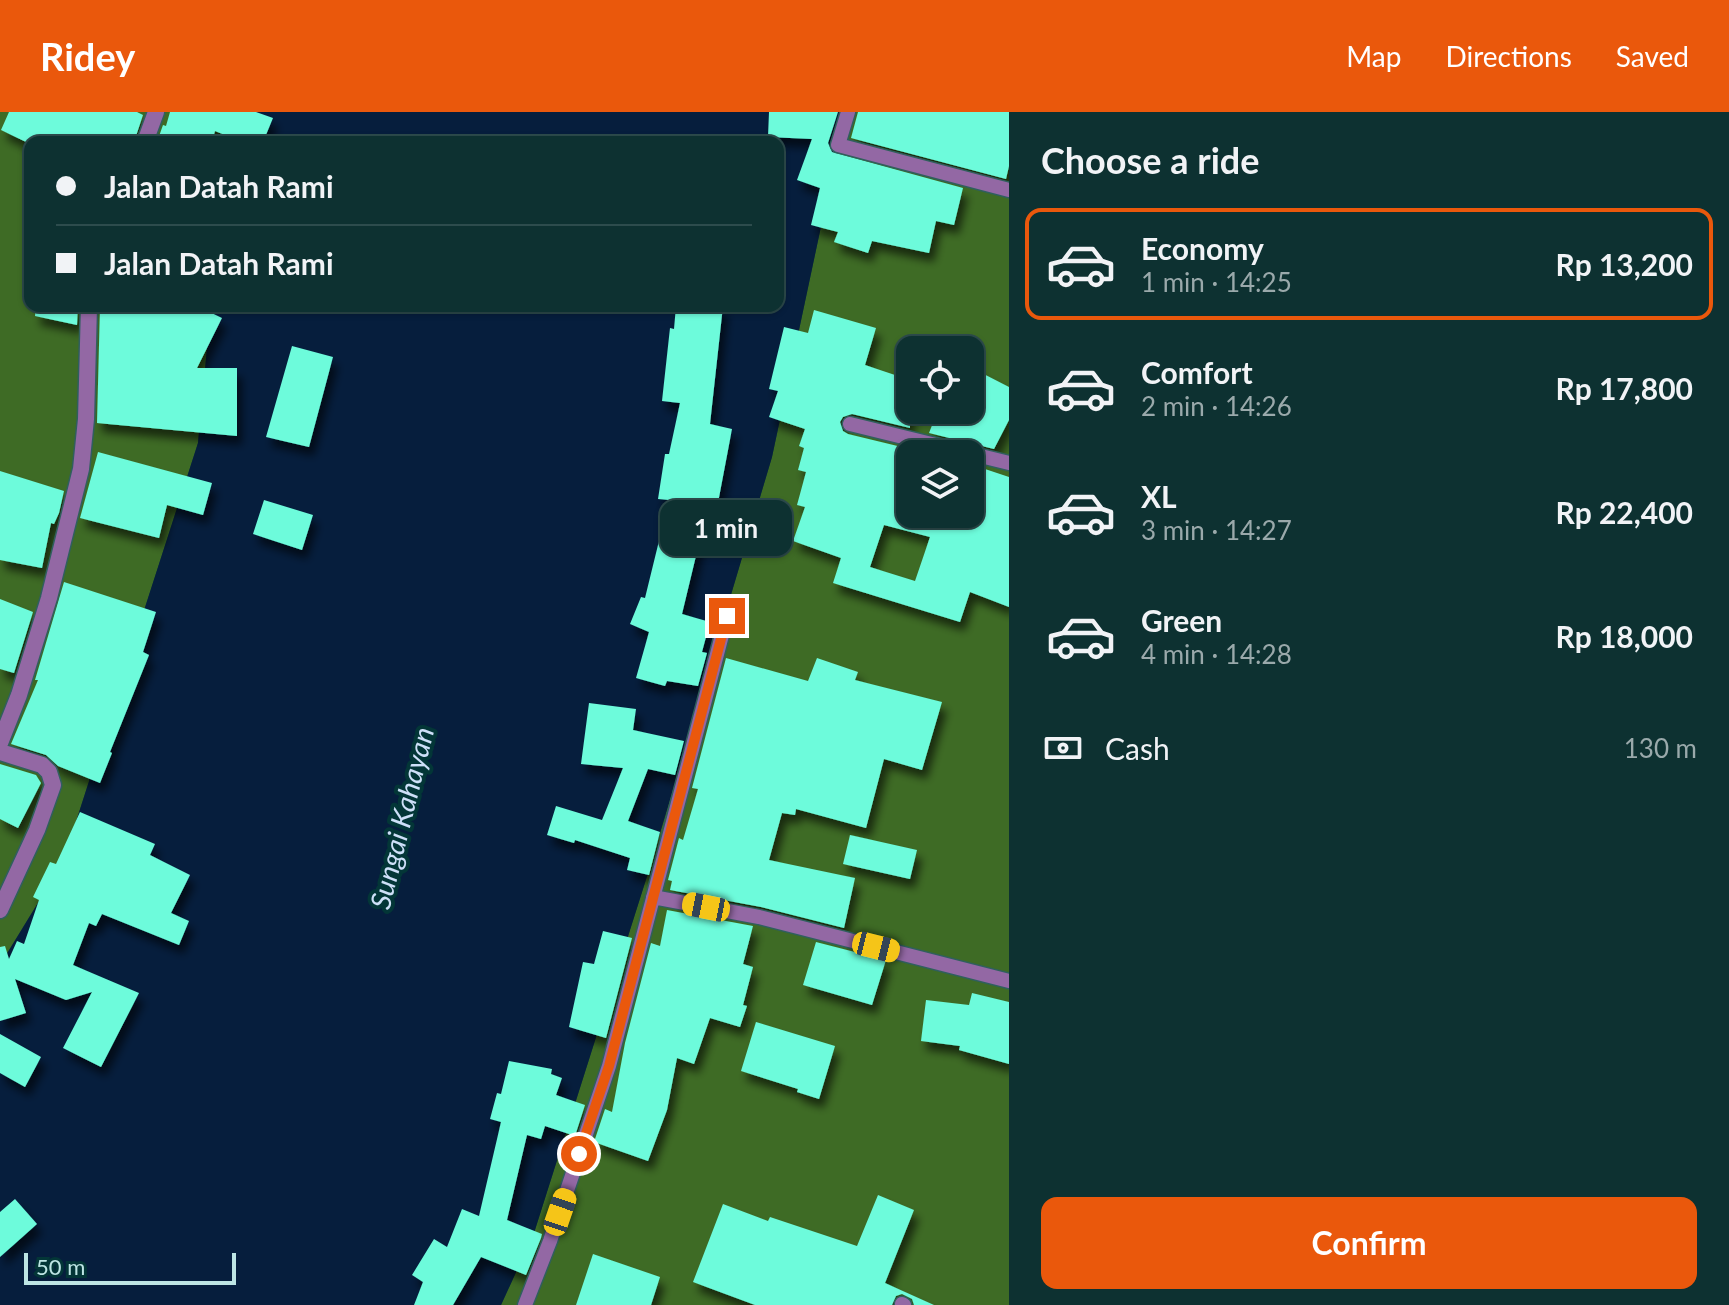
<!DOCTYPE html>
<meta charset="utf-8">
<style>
body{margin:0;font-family:Lato,sans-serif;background:#1b3d3d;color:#f1f3f6;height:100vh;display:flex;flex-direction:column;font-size:30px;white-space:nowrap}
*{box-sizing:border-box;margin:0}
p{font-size:26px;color:#9aa9ab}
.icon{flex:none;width:44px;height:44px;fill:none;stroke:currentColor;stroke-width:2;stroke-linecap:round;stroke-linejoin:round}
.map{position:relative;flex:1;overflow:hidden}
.panel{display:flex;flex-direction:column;background:#0d3131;width:720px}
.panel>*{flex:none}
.top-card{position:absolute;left:24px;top:24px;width:760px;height:176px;border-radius:16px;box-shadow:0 2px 6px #0004,0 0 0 2px #2d4c4d;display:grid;align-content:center;height:176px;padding:0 32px;background:#0d3131}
.controls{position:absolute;left:896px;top:224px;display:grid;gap:16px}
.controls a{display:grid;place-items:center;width:88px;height:88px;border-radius:16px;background:#0d3131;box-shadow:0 2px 6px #0004,0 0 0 2px #2d4c4d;font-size:40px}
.scale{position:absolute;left:24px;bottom:20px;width:212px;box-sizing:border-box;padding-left:8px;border:4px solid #bde5e4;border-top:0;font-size:22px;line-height:28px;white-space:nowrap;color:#bde5e4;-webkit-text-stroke:6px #033637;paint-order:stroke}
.end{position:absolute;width:36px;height:36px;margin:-18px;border:10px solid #ea580c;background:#fff;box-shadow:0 0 0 4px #fff}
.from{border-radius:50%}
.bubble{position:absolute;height:56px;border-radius:16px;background:#0d3131;box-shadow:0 2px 6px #0004,0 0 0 2px #2d4c4d;font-size:26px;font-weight:700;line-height:56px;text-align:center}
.car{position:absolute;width:24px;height:48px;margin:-24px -12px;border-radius:10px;box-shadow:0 0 6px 2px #0007;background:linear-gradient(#f5c518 24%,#345 0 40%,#f5c518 0 76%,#345 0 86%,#f5c518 0)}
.top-card b{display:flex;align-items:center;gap:28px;height:76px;font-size:30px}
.top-card b+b{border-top:2px solid #2d4c4d}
.top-card i{width:20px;height:20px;background:#f1f3f6}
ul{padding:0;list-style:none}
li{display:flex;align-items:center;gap:24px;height:112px;margin:0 16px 12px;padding:0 16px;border:4px solid transparent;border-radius:16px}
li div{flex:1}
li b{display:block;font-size:30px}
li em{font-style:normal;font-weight:700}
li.selected{border-color:#ea580c}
li>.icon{width:72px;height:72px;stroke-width:1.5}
h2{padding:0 32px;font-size:36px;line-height:96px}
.pay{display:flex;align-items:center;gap:20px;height:88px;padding:0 32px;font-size:30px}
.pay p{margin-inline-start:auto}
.primary-button{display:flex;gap:16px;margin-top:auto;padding:16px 32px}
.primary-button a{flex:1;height:92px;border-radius:16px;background:#ea580c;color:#fff;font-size:32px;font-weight:700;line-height:92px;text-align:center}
header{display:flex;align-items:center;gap:48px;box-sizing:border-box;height:112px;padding:0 40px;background:#ea580c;color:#fff}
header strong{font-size:38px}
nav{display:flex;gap:44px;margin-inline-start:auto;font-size:28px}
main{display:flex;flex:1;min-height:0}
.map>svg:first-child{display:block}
.green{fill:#3e6b25;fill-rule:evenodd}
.water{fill:#061e3d}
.building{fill:#6dfbdb;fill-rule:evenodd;filter:url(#shadow)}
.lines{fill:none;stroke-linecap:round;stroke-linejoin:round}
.service-casing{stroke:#305f5e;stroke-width:17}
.minor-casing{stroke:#305f5e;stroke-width:19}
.service{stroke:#9368a4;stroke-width:14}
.minor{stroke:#9368a4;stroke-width:16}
.route{stroke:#ea580c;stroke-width:10}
.labels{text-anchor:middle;stroke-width:8;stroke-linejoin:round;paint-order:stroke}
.water-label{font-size:28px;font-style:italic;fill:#cee0f8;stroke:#033637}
</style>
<header>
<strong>Ridey</strong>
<nav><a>Map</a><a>Directions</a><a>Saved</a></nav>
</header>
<main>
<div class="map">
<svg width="1009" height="1193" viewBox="0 0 1009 1193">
<defs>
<filter id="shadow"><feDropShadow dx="5" dy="9" stdDeviation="4" flood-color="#0009"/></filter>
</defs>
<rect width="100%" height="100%" fill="#114141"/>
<path class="green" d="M0,0H229L227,30H30V194H211L198,331L63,750L0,853Z
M849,0H1009V1193H501L534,1121L649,758L772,345L833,58ZM910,238H970V298H910ZM910,342H970V402H910Z"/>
<path class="water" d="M229,0H849L833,58L772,345L649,758L534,1121L501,1193H0V853L63,750L198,331L211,194H778V30H227Z"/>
<path class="building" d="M9,0H137L143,3L134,30H26L1,18Z
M170,0H256L273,6L263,30H242L215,19L212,30H157L163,13L166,14Z
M769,0H838L828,31L832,40L963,76L954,113L936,109L929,141L872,129L868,141L834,130L838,120L811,113L820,76L797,68L812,27L768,25Z
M858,0H1009V54L1006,67L851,26Z
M36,194H78L77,213L35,204Z
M100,194H197L222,206L197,256H237V324L97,311Z
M676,194H723L710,312L732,317L717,396L708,394L682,502L710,510L702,540L707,541L698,574L667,569L665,574L636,566L649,520L630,512L641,485L645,486L669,388L658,387L665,342H669L680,291L662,289L670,216L674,217Z
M814,198L876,216L865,253L910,268V316L852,302L843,305L840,310L843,319L848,322L910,337V402H970V352L1009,365V495L970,480L960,510L833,471L841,446L793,429L805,395L797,393L806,360L798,358L804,336L799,334L805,317L769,305L778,279L769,277L784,215L808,221ZM884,413L930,425L915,469L870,455Z
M292,234L333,245L309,335L266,325Z
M970,255L1009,275V308L994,337L929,321L938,298H970Z
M98,340L212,371L203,403L167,393L159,426L80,406Z
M0,359L64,379L59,401L54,412L51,411L42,456L0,448Z
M264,388L313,403L302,438L253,422Z
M64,470L156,500L143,540L149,543L110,640L112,641L100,671L58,654L46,643L11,632L38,568H35Z
M0,487L33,500L14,561L0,557Z
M726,546L808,569L817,546L858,560L855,568L942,590L922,658L884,647L866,716L796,697L795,703L782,701L769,748L855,766L844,816L761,795L670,778L672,769L668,768L679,726L683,728L698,677L692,676Z
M589,591L636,597L633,618L684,629L675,663L648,657L628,709L660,720L649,763L627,758L630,746L575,728L574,731L547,723L556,694L602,708L623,656L581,652Z
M0,652L36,663L41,671L18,716L0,707Z
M80,700L155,732L150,743L190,763L171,801L189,809L179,833L102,802L96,814L89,811L73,853L139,881L101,955L63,936L92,880L66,888L15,867L26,901L0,909V835L5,834L9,847L17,829L24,832L39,788L33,785L50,750L56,752Z
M850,723L917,738L910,767L843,752Z
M667,798L753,814L743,852L753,855L743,893L747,894L740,915L710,906L694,952L677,946L667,998L648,1049L594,1030L605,997L612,1000L625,931L651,831L660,834Z
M603,819L632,826L606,926L569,915L583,850L594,852Z
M816,830L886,848L872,893L803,873Z
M972,881L1009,890V952L959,938L960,934L921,929L926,888L969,893Z
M756,910L835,934L819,987L797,980L798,977L741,959Z
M0,922L41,945L25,975L0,961Z
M509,949L552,957L551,962L562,966L556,983L585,993L575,1024L545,1014L541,1027L527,1023L507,1108L542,1122L541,1126L526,1163L481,1145L453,1193H414L423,1170L412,1163L434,1127L447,1135L462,1097L479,1104L501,1010L490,1007L497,981L501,982Z
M878,1083L914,1098L885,1171L934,1193H914L912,1187L902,1182L896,1184L892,1193H755L693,1170L723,1092L768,1109L770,1105L857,1134Z
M15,1087L37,1112L0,1145V1100Z
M593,1142L660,1165L651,1193H576Z"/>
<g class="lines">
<g class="service-casing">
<path id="service" d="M848,0L838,33L1009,78
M850,312L1009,351
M653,785L759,805L1009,869
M902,1192L904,1193
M525,1193L550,1129L609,954L727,504"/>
</g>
<g class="minor-casing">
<path id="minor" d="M145,30L156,0
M0,631L19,583L49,486L81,357L86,307L89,194
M0,640L42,653L49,660L53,673L37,718L0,798"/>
</g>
<use href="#service" class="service"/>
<use href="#minor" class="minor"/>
</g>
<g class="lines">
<path class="route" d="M579,1042L609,954L727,504"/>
</g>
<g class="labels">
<g class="water-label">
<text transform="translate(402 706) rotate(-76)" y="10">Sungai Kahayan</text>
</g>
</g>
</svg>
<div class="controls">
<a><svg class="icon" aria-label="locate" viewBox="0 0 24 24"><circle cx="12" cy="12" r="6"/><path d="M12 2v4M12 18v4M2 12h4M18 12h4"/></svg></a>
<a><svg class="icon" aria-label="layers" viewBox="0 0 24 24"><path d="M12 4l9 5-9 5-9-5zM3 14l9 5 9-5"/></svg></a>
</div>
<div class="scale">50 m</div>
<i class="end from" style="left:579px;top:1042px"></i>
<i class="end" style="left:727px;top:504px"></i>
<div class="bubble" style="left:660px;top:388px;width:132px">1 min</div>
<i class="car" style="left:706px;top:795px;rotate:281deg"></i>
<i class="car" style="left:876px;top:835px;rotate:104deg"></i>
<i class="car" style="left:560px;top:1100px;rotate:19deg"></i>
<div class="top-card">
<b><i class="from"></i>Jalan Datah Rami</b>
<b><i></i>Jalan Datah Rami</b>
</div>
</div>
<section class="panel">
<h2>Choose a ride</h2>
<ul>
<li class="selected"><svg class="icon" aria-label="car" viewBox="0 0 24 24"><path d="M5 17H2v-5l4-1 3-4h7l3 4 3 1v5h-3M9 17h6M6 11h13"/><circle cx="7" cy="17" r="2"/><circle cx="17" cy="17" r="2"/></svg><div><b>Economy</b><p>1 min · 14:25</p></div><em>Rp 13,200</em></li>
<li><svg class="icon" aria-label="car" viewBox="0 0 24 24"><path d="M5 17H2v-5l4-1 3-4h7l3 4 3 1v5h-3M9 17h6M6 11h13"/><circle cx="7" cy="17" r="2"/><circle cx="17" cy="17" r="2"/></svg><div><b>Comfort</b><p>2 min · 14:26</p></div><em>Rp 17,800</em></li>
<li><svg class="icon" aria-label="car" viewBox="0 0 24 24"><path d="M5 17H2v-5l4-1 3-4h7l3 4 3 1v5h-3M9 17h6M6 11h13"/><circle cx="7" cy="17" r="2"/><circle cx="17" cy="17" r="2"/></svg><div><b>XL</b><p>3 min · 14:27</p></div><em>Rp 22,400</em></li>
<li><svg class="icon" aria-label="car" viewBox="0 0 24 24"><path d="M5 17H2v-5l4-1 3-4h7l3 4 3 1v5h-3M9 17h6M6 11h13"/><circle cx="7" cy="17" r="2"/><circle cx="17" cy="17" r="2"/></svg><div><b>Green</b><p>4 min · 14:28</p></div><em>Rp 18,000</em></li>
</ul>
<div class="pay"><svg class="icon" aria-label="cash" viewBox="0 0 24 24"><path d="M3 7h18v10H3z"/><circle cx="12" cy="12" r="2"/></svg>Cash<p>130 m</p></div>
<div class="primary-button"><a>Confirm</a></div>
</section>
</main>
